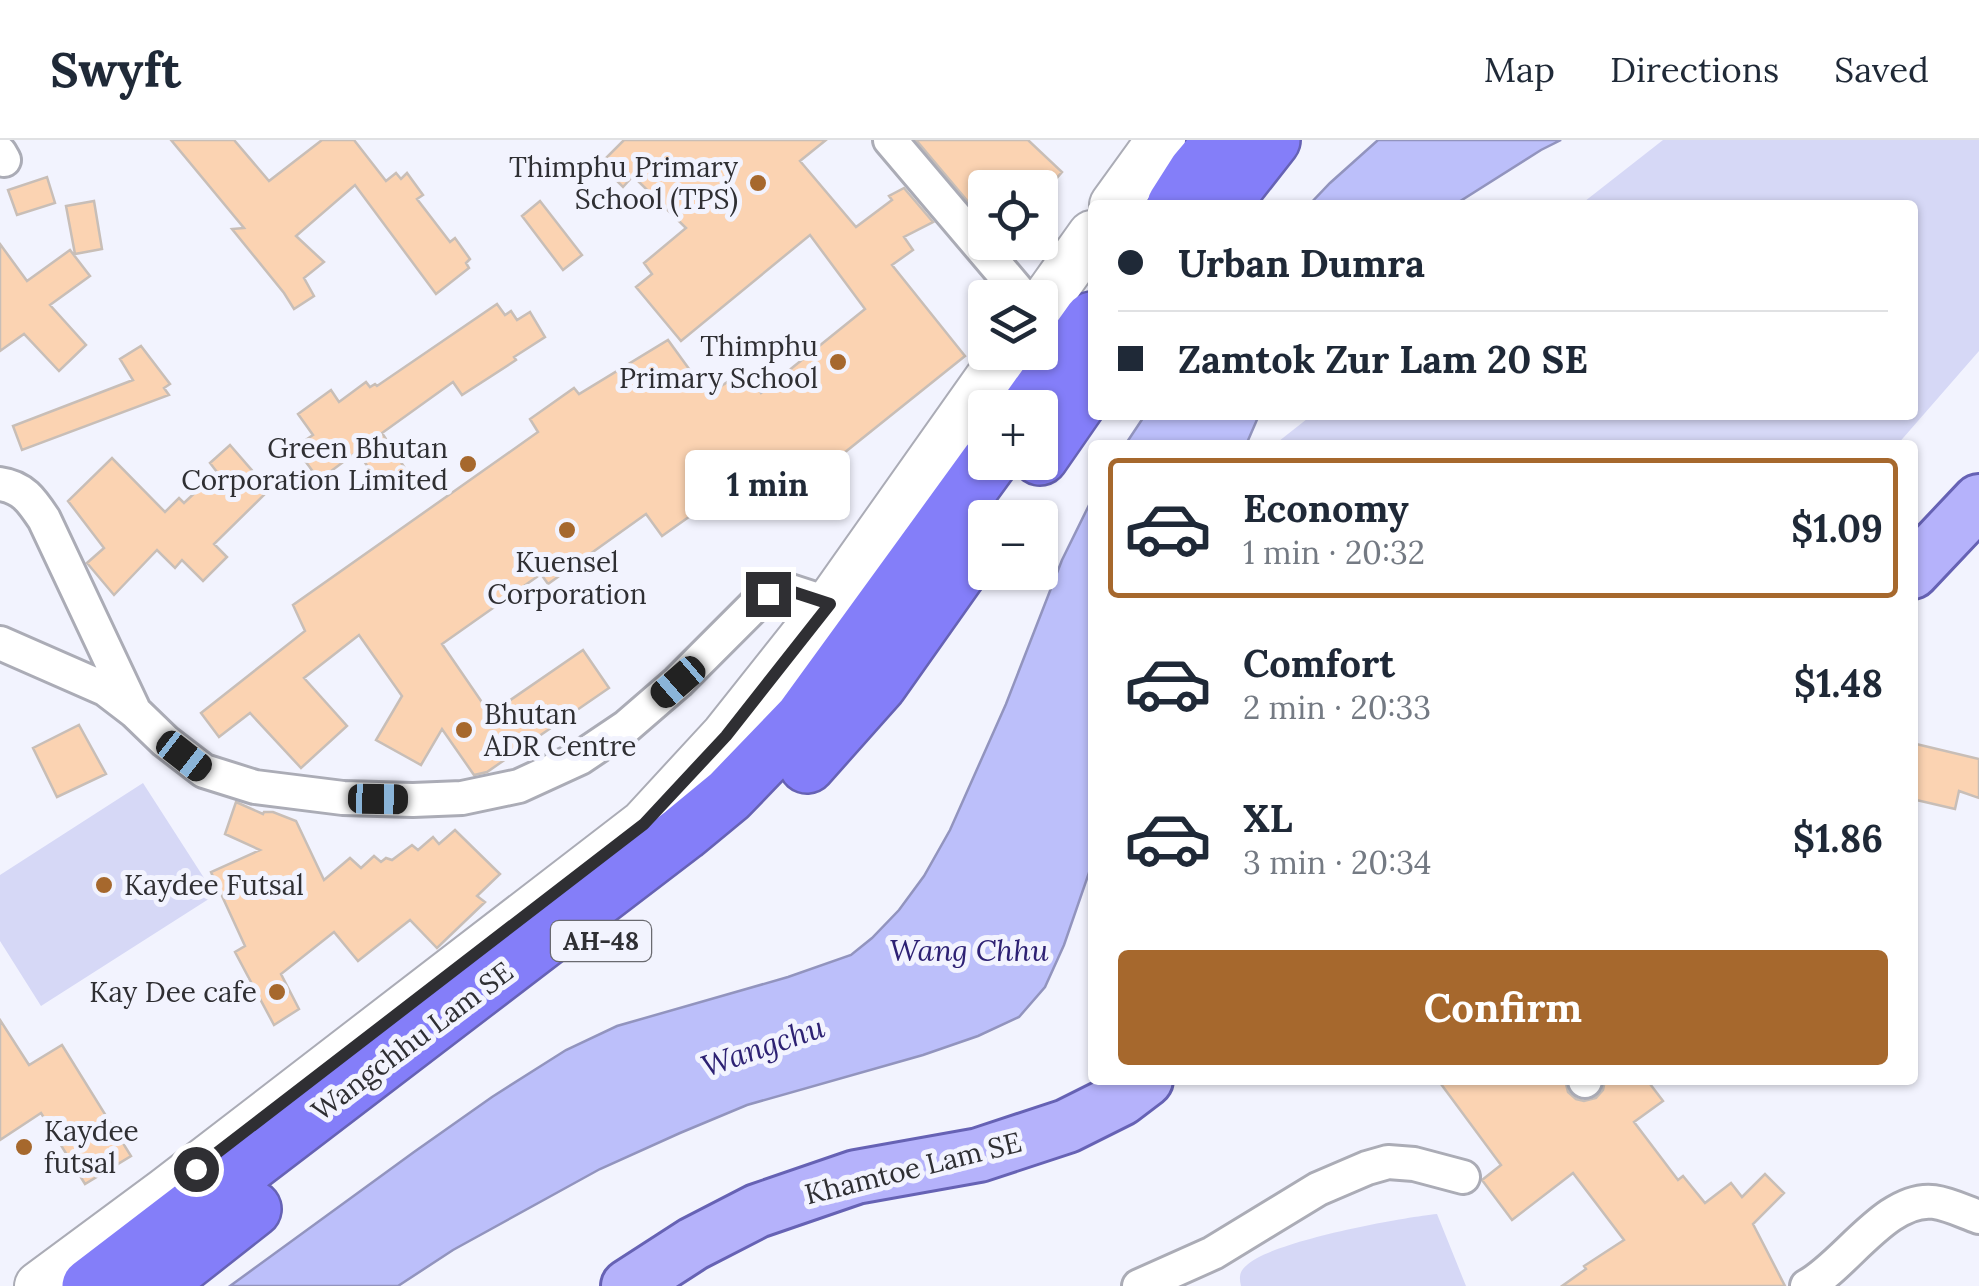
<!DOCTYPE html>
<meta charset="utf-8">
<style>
body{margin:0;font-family:Lora,serif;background:#f2f2f3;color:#1f2937;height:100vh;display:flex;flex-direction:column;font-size:38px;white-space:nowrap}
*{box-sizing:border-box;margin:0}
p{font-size:32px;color:#747a83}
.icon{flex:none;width:55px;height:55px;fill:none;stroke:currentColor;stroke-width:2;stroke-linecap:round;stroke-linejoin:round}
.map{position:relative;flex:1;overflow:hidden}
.sheet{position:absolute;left:1088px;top:300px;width:830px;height:645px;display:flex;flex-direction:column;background:#fff;border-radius:10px;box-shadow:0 2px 8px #0004}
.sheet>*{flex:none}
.banner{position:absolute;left:1088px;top:60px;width:830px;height:220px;border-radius:10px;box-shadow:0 2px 8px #0004;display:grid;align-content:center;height:220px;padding:0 30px;background:#fff}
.buttons{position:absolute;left:968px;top:30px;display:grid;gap:20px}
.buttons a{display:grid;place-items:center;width:90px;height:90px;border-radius:10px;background:#fff;box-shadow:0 2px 8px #0004;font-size:50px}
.end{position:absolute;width:45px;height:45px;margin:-22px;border:12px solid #2f2f33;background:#fff;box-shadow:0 0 0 5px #fff}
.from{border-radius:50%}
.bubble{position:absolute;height:70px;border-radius:10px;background:#fff;box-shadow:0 2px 8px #0004;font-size:32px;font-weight:800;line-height:70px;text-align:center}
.car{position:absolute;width:30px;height:60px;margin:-30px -15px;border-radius:12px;box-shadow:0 0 8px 2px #0007;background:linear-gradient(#222 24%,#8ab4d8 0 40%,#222 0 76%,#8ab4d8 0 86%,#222 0)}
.banner b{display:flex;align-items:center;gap:35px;height:95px;font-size:38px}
.banner b+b{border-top:2px solid #e0e1e3}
.banner i{width:25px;height:25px;background:#1f2937}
ul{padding:18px 0 0;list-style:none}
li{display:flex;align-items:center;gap:30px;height:140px;margin:0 20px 15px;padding:0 10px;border:5px solid transparent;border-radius:10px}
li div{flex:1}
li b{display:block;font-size:38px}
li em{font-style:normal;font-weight:800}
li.selected{border-color:#a6682d}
li>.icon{width:90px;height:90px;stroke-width:1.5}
.primary-button{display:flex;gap:20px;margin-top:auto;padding:20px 30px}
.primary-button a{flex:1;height:115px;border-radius:10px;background:#a6682d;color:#fff;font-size:40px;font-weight:800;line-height:115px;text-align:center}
header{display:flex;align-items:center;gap:60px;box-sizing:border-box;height:140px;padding:0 50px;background:#fff;border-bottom:2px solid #e0e1e3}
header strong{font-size:48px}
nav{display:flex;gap:55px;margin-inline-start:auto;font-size:35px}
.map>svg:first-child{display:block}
.green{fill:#d6d8f6}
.water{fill:#bcbffa;stroke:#9294be;stroke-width:2.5}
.building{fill:#fbd3b2;stroke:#c8beb7;stroke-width:2.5}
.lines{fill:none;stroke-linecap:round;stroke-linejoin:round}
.street-casing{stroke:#abacb6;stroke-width:38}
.secondary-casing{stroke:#abacb6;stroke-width:52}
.primary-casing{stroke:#6662b4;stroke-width:58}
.highway-casing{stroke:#6662b4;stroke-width:60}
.street{stroke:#fff;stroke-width:32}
.secondary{stroke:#fff;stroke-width:48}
.primary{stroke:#b5b2fb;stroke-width:52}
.highway{stroke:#847ef9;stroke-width:55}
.route{stroke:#2f2f33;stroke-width:12}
.poi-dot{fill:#a6682d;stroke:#f2f3fe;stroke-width:4}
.labels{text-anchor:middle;stroke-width:10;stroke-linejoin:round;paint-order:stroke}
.shield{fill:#f2f3fe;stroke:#6a6a70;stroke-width:2.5}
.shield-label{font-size:25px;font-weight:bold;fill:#2f2f33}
.poi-label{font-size:28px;fill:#2f2f33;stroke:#f2f3fe;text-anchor:end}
.street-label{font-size:28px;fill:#2f2f33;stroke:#f2f3fe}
.water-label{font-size:30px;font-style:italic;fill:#2d2173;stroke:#f2f3fe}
</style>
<header>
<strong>Swyft</strong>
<nav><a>Map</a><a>Directions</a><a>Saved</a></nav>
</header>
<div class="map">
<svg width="1979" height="1146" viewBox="0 0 1979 1146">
<rect width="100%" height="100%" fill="#f2f3fe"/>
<path class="green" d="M1663,0H1979V211L1897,305H1274L1312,275H1912V65H1580Z
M143,643L215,755L41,866L0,801V735Z
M1437,1074L1466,1146H1241C1239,1138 1239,1131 1247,1125C1273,1101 1399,1078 1437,1074Z"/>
<path class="water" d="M1378,0H1561L1541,10L1454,65H1309L1330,43Z
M1145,275H1259L1246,305H1125Z
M1092,359V724L1064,805L1045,847L1019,877L978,896L923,915L747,965L680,993L600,1029L453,1110L398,1146H230L414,1012L492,957L566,910L617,886L788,837L851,815L872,798L899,770L924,736L950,690L1006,564L1062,420Z"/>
<path class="building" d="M171,0H234L269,41L322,0H354L386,41L396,33L401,39L407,33L423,55L417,59L450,102L455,98L470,119L466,123L469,128L436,154L355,45L296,96L324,122L304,138L314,156L294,169L284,153L232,89L244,88Z
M624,0H826L800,21L856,87L892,60L889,56L904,48L933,82L904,97L913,110L892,125L965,216L829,325L827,323L767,362L748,335L662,396L646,374L548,444L541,434L442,504L490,574L583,510L609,548L487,632L474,635L442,589L421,625L376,600L402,556L359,495L304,538L347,586L301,628L250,573L219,597L201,573L305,491L293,465L538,292L530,279L574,248L579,254L668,200L708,255L745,230L761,253L865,169L810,95L681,201L636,147L652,134L644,123L686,88L633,36L623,47L600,24Z
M916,0H1028L1062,32L1048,48H985V54L970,64Z
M47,37L55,63L17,75L8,50Z
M94,61L102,109L75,114L66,66Z
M540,61L582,115L563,130L522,76Z
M0,104L27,141L70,110L90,136L50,165L86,205L59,231L24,194L0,211Z
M497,164L505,175L511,171L517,180L530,172L545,197L514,217L516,220L462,255L453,242L382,293L406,330L380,347L358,311L319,340L295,307L313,295L298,274L331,250L339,262L366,242L370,247L375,244L377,246Z
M141,206L170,244L164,248L169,255L22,310L13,286L133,240L120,219Z
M230,305L269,350L214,404L227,417L203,441L182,420L175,428L157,410L114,455L87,423L104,408L68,361L112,318L165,372L179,358L184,363L217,332L210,323Z
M79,585L106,634L57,657L33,608Z
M1912,603L1979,619V658L1959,651L1955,669L1912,659Z
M236,662L263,674L264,672H273L296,681L324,740L350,718L361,728L374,716L381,722L386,718L392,720L412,705L418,710L433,697L439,704L455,690L500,734L477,756L485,762L437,808L410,780L358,821L334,792L281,834L299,869L274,885L235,812L245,806L211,732L260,710L225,694Z
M0,880L29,925L62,905L131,1016L85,1044L41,973L0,1000Z
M1438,940H1565L1568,952L1576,959L1584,961L1596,958L1603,950L1605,940H1647L1663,961L1634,982L1678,1040L1683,1036L1705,1063L1731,1043L1742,1057L1765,1034L1784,1053L1753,1084L1785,1146H1562L1586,1129L1584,1126L1624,1100L1573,1033L1512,1080L1482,1040L1501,1025Z"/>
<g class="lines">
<g class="street-casing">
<path id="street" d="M890,0L1024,158
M0,13L4,20
M0,344C23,347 32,361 44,379L133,568
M0,503L105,549L135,572L165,601L204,631L255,647L343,658L413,660L462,658L519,646L580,618L626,587L678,542L767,453L784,449L830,464
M1585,941V940
M1139,1146L1213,1113L1318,1049L1367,1028L1388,1022L1414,1024L1463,1037
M1807,1146C1845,1126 1887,1056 1934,1062C1949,1064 1965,1072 1979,1077"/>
</g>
<g class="secondary-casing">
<path id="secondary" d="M1114,65L1161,0
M1040,168L1092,95
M39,1146L166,1052L644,684L726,595L830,464L1008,212"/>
</g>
<g class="primary-casing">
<path id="primary" d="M1912,432L1979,361
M628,1146L693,1104L757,1071L856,1037L979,1015L1067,986L1121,959L1146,940"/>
</g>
<g class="highway-casing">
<path id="highway" d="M1175,65L1196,32L1223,0
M1221,65L1272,0
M1029,268L1092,180
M1040,317L1092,242
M807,625L879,544L985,394
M90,1146L683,693L729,655L803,578L989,322
M155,1146L253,1069"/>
</g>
<use href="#street" class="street"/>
<use href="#secondary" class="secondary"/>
<use href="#primary" class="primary"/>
<use href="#highway" class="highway"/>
</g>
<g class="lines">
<path class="route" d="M196,1029L644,684L726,596L830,464L784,449L768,454"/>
</g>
<g class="poi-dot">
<circle cx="758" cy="43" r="10"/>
<circle cx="838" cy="222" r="10"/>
<circle cx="468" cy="324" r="10"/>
<circle cx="567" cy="390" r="10"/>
<circle cx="464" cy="590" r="10"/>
<circle cx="104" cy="745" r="10"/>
<circle cx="277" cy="852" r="10"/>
<circle cx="24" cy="1007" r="10"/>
</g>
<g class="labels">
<rect class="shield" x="551" y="781" width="100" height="40" rx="8"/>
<g class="shield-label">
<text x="601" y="810">AH-48</text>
</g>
<g class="poi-label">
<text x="738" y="37">Thimphu Primary<tspan x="738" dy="32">School (TPS)</tspan></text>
<text x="818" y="216">Thimphu<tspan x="818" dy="32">Primary School</tspan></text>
<text x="448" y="318">Green Bhutan<tspan x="448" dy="32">Corporation Limited</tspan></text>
<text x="567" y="432" text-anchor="middle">Kuensel<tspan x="567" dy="32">Corporation</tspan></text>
<text x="484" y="584" text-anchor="start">Bhutan<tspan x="484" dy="32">ADR Centre</tspan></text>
<text x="124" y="755" text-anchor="start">Kaydee Futsal</text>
<text x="257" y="862">Kay Dee cafe</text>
<text x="44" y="1001" text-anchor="start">Kaydee<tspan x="44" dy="32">futsal</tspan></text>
</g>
<g class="street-label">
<text transform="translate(412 901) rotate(-37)" y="10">Wangchhu Lam SE</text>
<text transform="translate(913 1028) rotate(-14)" y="10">Khamtoe Lam SE</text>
</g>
<g class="water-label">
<text x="969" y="821">Wang Chhu</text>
<text transform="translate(763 907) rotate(-19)" y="10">Wangchu</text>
</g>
</g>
</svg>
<div class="buttons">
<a><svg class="icon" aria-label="locate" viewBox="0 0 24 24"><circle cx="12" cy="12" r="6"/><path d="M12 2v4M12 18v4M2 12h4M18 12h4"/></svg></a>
<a><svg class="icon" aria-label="layers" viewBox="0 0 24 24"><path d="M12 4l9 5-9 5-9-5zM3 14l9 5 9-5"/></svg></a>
<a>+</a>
<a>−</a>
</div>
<i class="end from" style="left:196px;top:1029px"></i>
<i class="end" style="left:768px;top:454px"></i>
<div class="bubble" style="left:685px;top:310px;width:165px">1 min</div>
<i class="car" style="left:678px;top:542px;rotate:229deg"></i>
<i class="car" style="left:184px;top:616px;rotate:128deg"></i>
<i class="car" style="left:378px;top:659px;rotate:91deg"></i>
<div class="banner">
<b><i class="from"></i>Urban Dumra</b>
<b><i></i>Zamtok Zur Lam 20 SE</b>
</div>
<section class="sheet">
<ul>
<li class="selected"><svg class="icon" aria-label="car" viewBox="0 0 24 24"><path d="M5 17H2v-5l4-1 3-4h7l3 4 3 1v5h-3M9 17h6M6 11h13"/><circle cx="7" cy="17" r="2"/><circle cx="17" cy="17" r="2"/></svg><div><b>Economy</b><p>1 min · 20:32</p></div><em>$1.09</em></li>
<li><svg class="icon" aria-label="car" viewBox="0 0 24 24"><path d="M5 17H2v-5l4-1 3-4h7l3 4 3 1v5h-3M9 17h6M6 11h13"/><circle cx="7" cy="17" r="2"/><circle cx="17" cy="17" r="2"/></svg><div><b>Comfort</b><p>2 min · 20:33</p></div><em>$1.48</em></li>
<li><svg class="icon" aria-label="car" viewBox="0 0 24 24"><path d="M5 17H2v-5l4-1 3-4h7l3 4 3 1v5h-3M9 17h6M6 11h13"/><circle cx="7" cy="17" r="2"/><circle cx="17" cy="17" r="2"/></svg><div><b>XL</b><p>3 min · 20:34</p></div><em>$1.86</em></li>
</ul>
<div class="primary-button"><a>Confirm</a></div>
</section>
</div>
